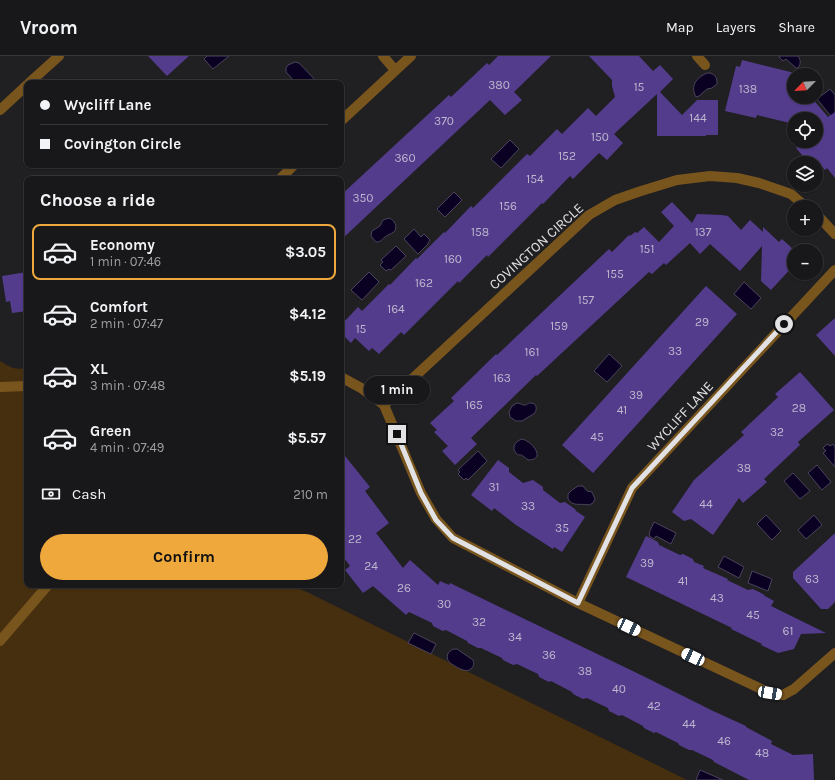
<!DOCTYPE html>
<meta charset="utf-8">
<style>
body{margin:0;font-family:Karla,sans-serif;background:#252427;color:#f1f3f6;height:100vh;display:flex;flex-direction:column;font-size:15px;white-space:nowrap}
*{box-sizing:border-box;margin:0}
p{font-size:13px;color:#9f9fa2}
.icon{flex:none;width:22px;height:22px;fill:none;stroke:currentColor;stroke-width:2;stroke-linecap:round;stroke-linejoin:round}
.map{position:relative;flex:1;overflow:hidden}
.panel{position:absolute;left:24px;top:120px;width:320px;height:412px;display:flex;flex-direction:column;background:#18171a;border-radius:8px;box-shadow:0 1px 3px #0004,0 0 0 1px #363639}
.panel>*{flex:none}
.top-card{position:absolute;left:24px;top:24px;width:320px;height:88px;border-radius:8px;box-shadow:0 1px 3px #0004,0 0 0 1px #363639;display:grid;align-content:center;height:88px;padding:0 16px;background:#18171a}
.needle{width:26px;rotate:246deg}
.controls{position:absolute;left:787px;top:12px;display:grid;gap:8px}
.controls a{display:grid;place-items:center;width:36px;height:36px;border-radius:50%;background:#18171a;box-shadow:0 1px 3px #0004,0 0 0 1px #363639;font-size:20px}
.end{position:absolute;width:18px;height:18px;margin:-9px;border:5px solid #e2e2e4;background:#111;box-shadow:0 0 0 2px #111}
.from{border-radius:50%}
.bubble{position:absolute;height:28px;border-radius:14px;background:#18171a;box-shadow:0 1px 3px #0004,0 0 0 1px #363639;font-size:13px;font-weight:700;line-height:28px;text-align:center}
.car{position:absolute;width:12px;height:24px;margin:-12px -6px;border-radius:5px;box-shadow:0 0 3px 1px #0007;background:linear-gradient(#fff 24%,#345 0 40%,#fff 0 76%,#345 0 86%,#fff 0)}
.top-card b{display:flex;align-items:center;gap:14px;height:38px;font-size:15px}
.top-card b+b{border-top:1px solid #363639}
.top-card i{width:10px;height:10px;background:#f1f3f6}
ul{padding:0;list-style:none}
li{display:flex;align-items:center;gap:12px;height:56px;margin:0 8px 6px;padding:0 8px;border:2px solid transparent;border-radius:8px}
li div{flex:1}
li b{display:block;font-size:15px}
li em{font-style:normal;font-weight:700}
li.on{border-color:#eea83c}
li>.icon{width:36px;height:36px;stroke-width:1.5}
h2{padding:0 16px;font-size:18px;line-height:48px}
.pay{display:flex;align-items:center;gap:10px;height:44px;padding:0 16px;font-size:15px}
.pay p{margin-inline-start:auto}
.cta{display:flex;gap:8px;margin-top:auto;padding:8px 16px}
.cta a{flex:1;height:46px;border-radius:24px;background:#eea83c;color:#111;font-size:16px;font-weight:700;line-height:46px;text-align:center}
header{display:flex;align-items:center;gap:24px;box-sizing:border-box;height:56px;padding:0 20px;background:#18171a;border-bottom:1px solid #363639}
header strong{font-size:19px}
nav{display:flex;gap:22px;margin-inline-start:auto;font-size:14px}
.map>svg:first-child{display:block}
.green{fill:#452f0f}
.water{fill:#0a0021;stroke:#4b445c}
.building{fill:#543c8d}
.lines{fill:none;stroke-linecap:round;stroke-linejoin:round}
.service{stroke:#79551e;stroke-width:10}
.minor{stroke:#79551e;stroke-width:10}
.route{stroke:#e2e2e4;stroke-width:5}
.labels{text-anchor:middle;stroke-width:3.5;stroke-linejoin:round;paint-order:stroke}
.number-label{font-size:12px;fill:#beb8ce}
.street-label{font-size:14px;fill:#e2e2e4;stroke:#201f22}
</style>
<header>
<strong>Vroom</strong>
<nav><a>Map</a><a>Layers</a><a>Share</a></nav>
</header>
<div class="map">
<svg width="835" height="724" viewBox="0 0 835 724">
<rect width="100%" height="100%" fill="#201f22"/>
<path class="green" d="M0,305C12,312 13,314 27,312V529H291L309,537L687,724H0Z"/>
<path class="water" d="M207,0H229L213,13L204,3Z
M779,0H798C801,5 801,7 798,12H796L786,3L783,5L780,2Z
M295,6L299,7L318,27H296L286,16V12L288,9Z
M707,17H710C716,19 717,22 717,28L712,32L707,33L699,40L696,41C690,30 696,22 707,17Z
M830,33L835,39V63L834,64L817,43Z
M510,84L519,93L501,112L491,103Z
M454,136L462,144L445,161L437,153Z
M389,162C395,164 398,171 394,176C391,178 387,179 385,181C381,184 381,186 376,186L371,180L372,175L380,170L383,164Z
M414,173L421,181L424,178L430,184L428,187V188L418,198L404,183Z
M396,190L406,200L391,214L389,213L386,215L380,209L383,206L381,204Z
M369,216L379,226L362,244L351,234Z
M744,226L761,242L751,253L734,238Z
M609,298L622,310L607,326L594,315Z
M517,347C520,347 522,349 524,349C529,349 526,347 531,347C537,347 537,353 535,357L522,365H516L510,361L509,356L512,350Z
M522,383C532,385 547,404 528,404C526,403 525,401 523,400C518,397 520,401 516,397C511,391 516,385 522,383Z
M827,388L830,390L833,388L835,391V411L823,397L826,395L823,392Z
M478,395L487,405L468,424L466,422L464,424L458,418L460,416L458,414Z
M817,409L831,426L822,434L808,417Z
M793,417L810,435L800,443L784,425Z
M578,430H583L587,435L592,436L595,443L593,447L589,449C579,447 573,451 568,443V438L572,434Z
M766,459L781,475L772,484L757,468Z
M814,459L822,469L806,483L798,474Z
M654,466L676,477L671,488L656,480L654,483L649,480L650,478L649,477Z
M724,500L744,511L739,522L718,511Z
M752,515L772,523L768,535L748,527Z
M414,577L436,588L431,598L408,587Z
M454,593H457L473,604C474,607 474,610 471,613C466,618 455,610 450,607C445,602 447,595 454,593Z
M700,714L723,724H696Z"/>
<path class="building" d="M148,0H189L167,20Z
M498,0H551L514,36L522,44L505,59L490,44L341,184V139L449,39L451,41L487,7L489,9Z
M589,0H639L653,15L660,9L673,23L660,36L682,59L697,44H718V79H706V80H657V38L614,78L623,87L607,104L599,97L573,123L570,120L543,148L542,147L488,201L487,199L459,227L458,225L404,279L401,276L379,298L372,292L369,295L355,282L351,287L341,277V269L358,251L362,255L389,228L390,229L416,202L417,203L444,176L445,177L471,150L473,152L527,98L530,100L557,73L562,78L588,52L596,60L615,41L612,30V24Z
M742,4L803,19H804H794V41H811L828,61L835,56V122L827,112L825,114L813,101L808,106L796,92L800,87L799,86L800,85H816V63H794V68L757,59L756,62L725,55L736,10L740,11Z
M672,146L692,167L697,158L722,159L728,160L741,174L750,164L763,176V171L779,186L782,183L794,194V209L771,234L761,225L762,190L740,215L710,188L700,198L690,187L666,209L664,207L652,218L649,216L537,320L536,319L471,382L477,388L455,409L442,395L448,390L434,376L437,374L430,367L454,345L451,342L496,298L497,299L609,193L612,196L629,179L630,180L635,176L637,177L644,171L659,186L674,170L661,156Z
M27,216V255L12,257L10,245L6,246L2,220Z
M706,230L737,258L593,417L562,389Z
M835,262V300L816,279Z
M800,316L834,354L798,386L800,389L764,423L767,426L743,447L739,442L713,479L691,463L684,465L672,456L694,424L744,379L741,376L778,341L775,338Z
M341,395L370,431L365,435L389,467L376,477L403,512L410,504L438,529L440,525L449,529L450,527L641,619L711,654L746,670V671L772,685L771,688L793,699L813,698L814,724H749L714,706L713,704L692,694H689L679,689L678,687L656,676L654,677L644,672L643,670L622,659L619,660L609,655L608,652L587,642L583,643L573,638L572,636L551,625L549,626L539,621L538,618L517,608L513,609L503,604L502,602L481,592H478L468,587L467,585L446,574L443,575L433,570L432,567L409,556L406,559L373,530L363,537L345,514L350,510L341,498Z
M498,404L509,412V416L523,427L533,424L543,431V434L560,447L565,446L575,453L576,455L585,461L562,496L554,491L553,493L516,469L494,452L492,455L471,439Z
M835,477V546L828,553H821L793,522V516Z
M646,480L658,486L659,489L680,499L683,498L693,503L694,506L704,510L703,512L728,523L727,524L748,534L753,533L763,538L765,540L774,545L771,550L826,577L801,578L794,593L778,597L761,589L762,588L731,573L732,572L626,521Z"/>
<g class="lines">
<path class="service" d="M0,331L27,330
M0,585L48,529"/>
<path class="minor" d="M383,0L395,14
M697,0L705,9
M29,27L59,0
M0,54L27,29
M341,65L411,0
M280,123L294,109
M816,159L821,163L835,178
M341,321L361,332L384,349L421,437L436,463L453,482L578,547L770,637L783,639L794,633L835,597
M384,349L589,159L615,144L641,135L677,124L710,120L737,122L759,127L791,138L806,151
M578,547L632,432L835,214"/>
</g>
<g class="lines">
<path class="route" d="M397,378L421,437L436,464L453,482L578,547L632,432L784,268"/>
</g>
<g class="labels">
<g class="number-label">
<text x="499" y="33">380</text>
<text x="639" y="35">15</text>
<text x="748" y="37">138</text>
<text x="698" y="66">144</text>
<text x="444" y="69">370</text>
<text x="600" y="85">150</text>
<text x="567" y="104">152</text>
<text x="405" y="106">360</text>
<text x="535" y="127">154</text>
<text x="363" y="146">350</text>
<text x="508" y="154">156</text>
<text x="480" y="180">158</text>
<text x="703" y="180">137</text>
<text x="647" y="197">151</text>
<text x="453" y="207">160</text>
<text x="615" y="222">155</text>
<text x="424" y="231">162</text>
<text x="586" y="248">157</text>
<text x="396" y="257">164</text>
<text x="702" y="270">29</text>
<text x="559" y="274">159</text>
<text x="361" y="277">15</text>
<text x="675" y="299">33</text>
<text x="532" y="300">161</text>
<text x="502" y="326">163</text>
<text x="636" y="343">39</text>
<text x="474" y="353">165</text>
<text x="799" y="356">28</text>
<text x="622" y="358">41</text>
<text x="777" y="380">32</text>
<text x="597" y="385">45</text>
<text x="744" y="416">38</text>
<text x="494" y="435">31</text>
<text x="706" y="452">44</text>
<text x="528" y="454">33</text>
<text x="562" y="476">35</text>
<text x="355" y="487">22</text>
<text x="647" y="511">39</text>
<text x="371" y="514">24</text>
<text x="812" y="527">63</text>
<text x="683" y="529">41</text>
<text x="404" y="536">26</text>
<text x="717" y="546">43</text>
<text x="444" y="552">30</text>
<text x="753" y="563">45</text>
<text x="479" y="570">32</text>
<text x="788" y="579">61</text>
<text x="515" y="585">34</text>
<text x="549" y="603">36</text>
<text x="585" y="619">38</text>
<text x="619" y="637">40</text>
<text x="654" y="654">42</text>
<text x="689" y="672">44</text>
<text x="724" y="689">46</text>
<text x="762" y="701">48</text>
</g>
<g class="street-label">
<text transform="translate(536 190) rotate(-42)" y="5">COVINGTON CIRCLE</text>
<text transform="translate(680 360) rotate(-47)" y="5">WYCLIFF LANE</text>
</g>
</g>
</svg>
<div class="controls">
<a><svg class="needle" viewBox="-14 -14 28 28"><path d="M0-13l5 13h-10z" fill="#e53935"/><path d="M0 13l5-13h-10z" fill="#9f9fa2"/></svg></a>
<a><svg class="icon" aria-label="locate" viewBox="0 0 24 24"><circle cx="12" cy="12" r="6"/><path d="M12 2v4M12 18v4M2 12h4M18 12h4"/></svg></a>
<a><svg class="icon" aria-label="layers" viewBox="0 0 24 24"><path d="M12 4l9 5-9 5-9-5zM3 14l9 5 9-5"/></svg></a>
<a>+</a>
<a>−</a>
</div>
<i class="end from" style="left:784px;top:268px"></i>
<i class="end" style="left:397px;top:378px"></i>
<div class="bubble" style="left:364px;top:320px;width:66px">1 min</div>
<i class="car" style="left:629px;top:571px;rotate:115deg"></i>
<i class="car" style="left:693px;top:601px;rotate:295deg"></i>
<i class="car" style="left:770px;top:637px;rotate:99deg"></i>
<div class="top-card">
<b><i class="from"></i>Wycliff Lane</b>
<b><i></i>Covington Circle</b>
</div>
<section class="panel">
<h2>Choose a ride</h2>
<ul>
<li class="on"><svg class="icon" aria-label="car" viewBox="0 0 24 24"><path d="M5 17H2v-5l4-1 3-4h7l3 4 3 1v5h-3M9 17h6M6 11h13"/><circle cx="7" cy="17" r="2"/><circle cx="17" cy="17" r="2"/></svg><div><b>Economy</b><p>1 min · 07:46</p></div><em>$3.05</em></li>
<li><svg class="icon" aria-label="car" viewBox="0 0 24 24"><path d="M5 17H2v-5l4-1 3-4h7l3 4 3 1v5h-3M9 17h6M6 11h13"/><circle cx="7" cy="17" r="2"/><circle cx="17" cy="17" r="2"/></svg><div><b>Comfort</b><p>2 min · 07:47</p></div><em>$4.12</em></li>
<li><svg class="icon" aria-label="car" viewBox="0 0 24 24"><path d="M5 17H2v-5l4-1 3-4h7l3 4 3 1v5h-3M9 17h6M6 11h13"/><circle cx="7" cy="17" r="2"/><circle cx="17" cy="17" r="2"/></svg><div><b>XL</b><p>3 min · 07:48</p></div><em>$5.19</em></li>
<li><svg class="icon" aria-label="car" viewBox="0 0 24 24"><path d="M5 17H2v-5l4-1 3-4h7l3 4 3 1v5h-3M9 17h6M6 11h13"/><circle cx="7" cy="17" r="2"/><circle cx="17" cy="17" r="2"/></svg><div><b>Green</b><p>4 min · 07:49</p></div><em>$5.57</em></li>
</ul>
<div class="pay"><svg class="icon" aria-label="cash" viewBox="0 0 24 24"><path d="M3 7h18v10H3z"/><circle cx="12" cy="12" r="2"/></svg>Cash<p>210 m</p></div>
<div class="cta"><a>Confirm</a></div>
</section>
</div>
